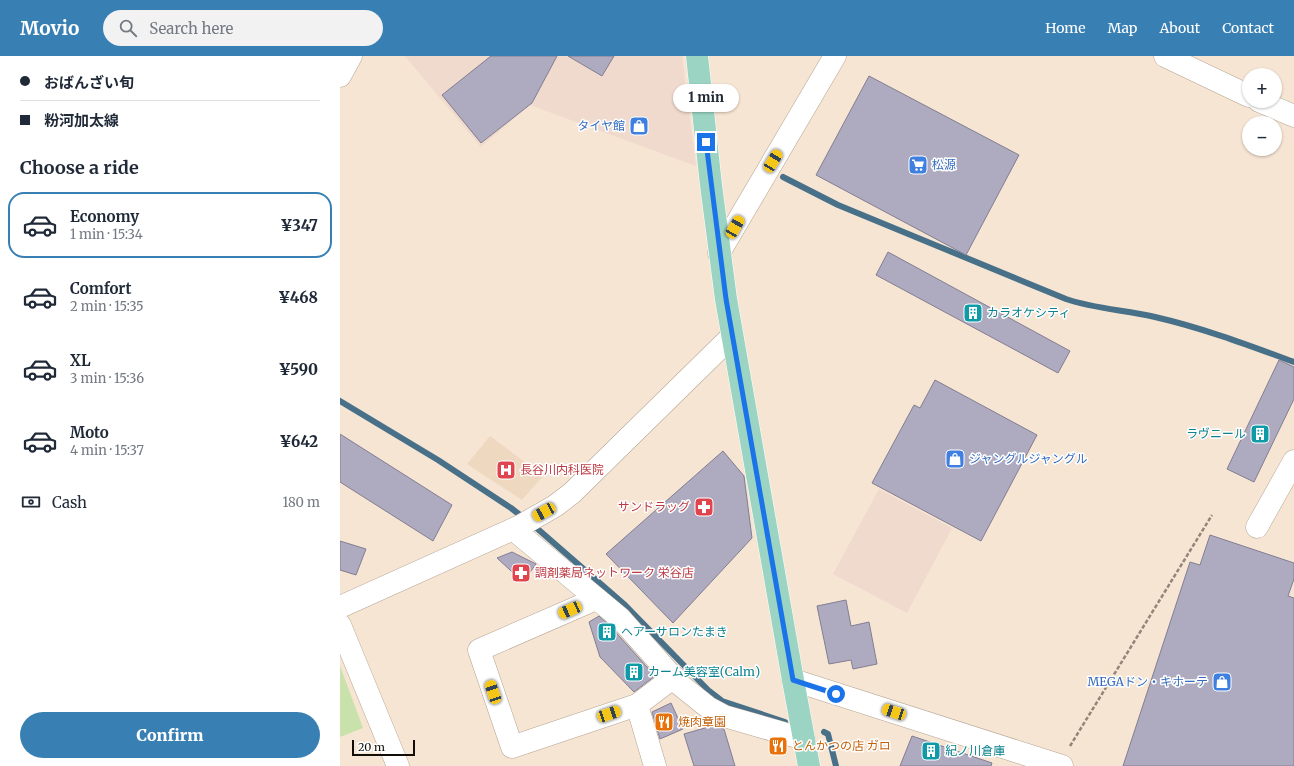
<!DOCTYPE html>
<meta charset="utf-8">
<style>
body{margin:0;font-family:Merriweather,"Noto Sans JP",serif;background:#f2f2f3;color:#1f2937;height:100vh;display:flex;flex-direction:column;font-size:15px;white-space:nowrap}
*{box-sizing:border-box;margin:0}
p{font-size:13px;color:#747a83}
.icon{flex:none;width:22px;height:22px;fill:none;stroke:currentColor;stroke-width:2;stroke-linecap:round;stroke-linejoin:round}
.map{position:relative;flex:1;overflow:hidden}
.details{display:flex;flex-direction:column;background:#fff;width:340px}
.details>*{flex:none}
.banner{display:grid;align-content:center;height:88px;padding:0 20px;background:#fff}
.buttons{position:absolute;left:902px;top:12px;display:grid;gap:8px}
.buttons a{display:grid;place-items:center;width:40px;height:40px;border-radius:50%;background:#fff;box-shadow:0 1px 3px #0004;font-size:20px}
.scale{position:absolute;left:12px;bottom:10px;width:63px;box-sizing:border-box;padding-left:4px;border:2px solid #130d08;border-top:0;font-size:11px;line-height:14px;white-space:nowrap;color:#130d08;-webkit-text-stroke:3px #fff;paint-order:stroke}
.end{position:absolute;width:18px;height:18px;margin:-9px;border:5px solid #1a73e8;background:#fff;box-shadow:0 0 0 2px #fff}
.from{border-radius:50%}
.bubble{position:absolute;height:28px;border-radius:14px;background:#fff;box-shadow:0 1px 3px #0004;font-size:13px;font-weight:800;line-height:28px;text-align:center}
.car{position:absolute;width:12px;height:24px;margin:-12px -6px;border-radius:5px;box-shadow:0 0 3px 1px #0007;background:linear-gradient(#f5c518 24%,#345 0 40%,#f5c518 0 76%,#345 0 86%,#f5c518 0)}
.banner b{display:flex;align-items:center;gap:14px;height:38px;font-size:15px}
.banner b+b{border-top:1px solid #e0e1e3}
.banner i{width:10px;height:10px;background:#1f2937}
ul{padding:0;list-style:none}
li{display:flex;align-items:center;gap:12px;height:66px;margin:0 8px 6px;padding:0 12px;border:2px solid transparent;border-radius:16px}
li div{flex:1}
li b{display:block;font-size:15px}
li em{font-style:normal;font-weight:800}
li.active{border-color:#3880b4}
li>.icon{width:36px;height:36px;stroke-width:1.5}
h2{padding:0 20px;font-size:18px;line-height:48px}
.pay{display:flex;align-items:center;gap:10px;height:44px;padding:0 20px;font-size:15px}
.pay p{margin-inline-start:auto}
.primary-button{display:flex;gap:8px;margin-top:auto;padding:8px 20px}
.primary-button a{flex:1;height:46px;border-radius:24px;background:#3880b4;color:#fff;font-size:16px;font-weight:800;line-height:46px;text-align:center}
header{display:flex;align-items:center;gap:24px;box-sizing:border-box;height:56px;padding:0 20px;background:#3880b4;color:#fff}
header strong{font-size:19px}
nav{display:flex;gap:22px;margin-inline-start:auto;font-size:14px}
.search{width:280px;height:36px;background:#f2f2f3;display:flex;align-items:center;gap:10px;box-sizing:border-box;padding:0 14px;border-radius:22px;color:#747a83;font-size:15px}
main{display:flex;flex:1;min-height:0}
.map>svg:first-child{display:block}
.commercial{fill:#f0d9cd}
.built{fill:#eed8c0}
.green{fill:#c9e2ab}
.lines{fill:none;stroke-linecap:round;stroke-linejoin:round}
.stream{stroke:#487088;stroke-width:6}
.building{fill:#aeaabf;stroke:#827e92}
.minor-casing{stroke:#b4a594;stroke-width:23}
.major-casing{stroke:#fff;stroke-width:23}
.path{stroke:#928579;stroke-width:2.5;stroke-dasharray:4 2;stroke-linecap:butt}
.minor{stroke:#fff;stroke-width:22}
.major{stroke:#9cd4c3;stroke-width:22}
.route{stroke:#1a73e8;stroke-width:5}
.labels{text-anchor:middle;stroke-width:3;stroke-linejoin:round;paint-order:stroke}
.shop-label{font-size:12px;fill:#366cbe;stroke:#fff;text-anchor:end}
.culture-label{font-size:12px;fill:#0d838f;stroke:#fff;text-anchor:start}
.health-label{font-size:12px;fill:#be3a42;stroke:#fff;text-anchor:start}
.food-label{font-size:12px;fill:#c56008;stroke:#fff;text-anchor:start}
</style>
<header>
<strong>Movio</strong>
<div class="search"><svg class="icon" aria-label="search" viewBox="0 0 24 24"><circle cx="10" cy="10" r="6"/><path d="M15 15l6 6"/></svg>Search here</div>
<nav><a>Home</a><a>Map</a><a>About</a><a>Contact</a></nav>
</header>
<main>
<section class="details">
<div class="banner">
<b><i class="from"></i>おばんざい旬</b>
<b><i></i>粉河加太線</b>
</div>
<h2>Choose a ride</h2>
<ul>
<li class="active"><svg class="icon" aria-label="car" viewBox="0 0 24 24"><path d="M5 17H2v-5l4-1 3-4h7l3 4 3 1v5h-3M9 17h6M6 11h13"/><circle cx="7" cy="17" r="2"/><circle cx="17" cy="17" r="2"/></svg><div><b>Economy</b><p>1 min · 15:34</p></div><em>¥347</em></li>
<li><svg class="icon" aria-label="car" viewBox="0 0 24 24"><path d="M5 17H2v-5l4-1 3-4h7l3 4 3 1v5h-3M9 17h6M6 11h13"/><circle cx="7" cy="17" r="2"/><circle cx="17" cy="17" r="2"/></svg><div><b>Comfort</b><p>2 min · 15:35</p></div><em>¥468</em></li>
<li><svg class="icon" aria-label="car" viewBox="0 0 24 24"><path d="M5 17H2v-5l4-1 3-4h7l3 4 3 1v5h-3M9 17h6M6 11h13"/><circle cx="7" cy="17" r="2"/><circle cx="17" cy="17" r="2"/></svg><div><b>XL</b><p>3 min · 15:36</p></div><em>¥590</em></li>
<li><svg class="icon" aria-label="car" viewBox="0 0 24 24"><path d="M5 17H2v-5l4-1 3-4h7l3 4 3 1v5h-3M9 17h6M6 11h13"/><circle cx="7" cy="17" r="2"/><circle cx="17" cy="17" r="2"/></svg><div><b>Moto</b><p>4 min · 15:37</p></div><em>¥642</em></li>
</ul>
<div class="pay"><svg class="icon" aria-label="cash" viewBox="0 0 24 24"><path d="M3 7h18v10H3z"/><circle cx="12" cy="12" r="2"/></svg>Cash<p>180 m</p></div>
<div class="primary-button"><a>Confirm</a></div>
</section>
<div class="map">
<svg width="954" height="710" viewBox="0 0 954 710">
<rect width="100%" height="100%" fill="#f6e5d3"/>
<path class="commercial" d="M65,0H342L356,110L190,49L141,91Z
M539,433L612,472L567,557L493,518Z"/>
<path class="built" d="M150,380L203,420L182,444L127,408Z"/>
<path class="green" d="M0,610L23,672L0,681Z"/>
<g class="lines">
<path class="stream" d="M443,121L498,149L726,243C755,253 786,254 815,261C863,272 908,289 954,306
M0,345L98,404L171,452L184,462
M192,468L285,549L369,635L382,645L445,666
M484,676L488,678L496,710"/>
</g>
<path class="building" d="M151,0H217L192,47L141,87L102,39Z
M228,0H274L262,20Z
M529,20L679,99L626,199L476,119Z
M548,196L730,295L718,317L536,219Z
M939,304L954,311V343L914,426L887,413Z
M595,324L697,379L641,485L532,427L574,349L580,352Z
M0,378L112,449L93,485L0,426Z
M383,395L404,420L412,482L333,567L266,498Z
M870,479L954,507V523L948,540L954,542V710H783L850,506L860,509Z
M0,485L26,493L16,519L0,514Z
M172,496L196,508L183,526L157,502Z
M506,544L511,570L529,566L537,608L513,613L511,604L489,608L477,550Z
M259,560L271,571L315,620L294,636L260,601L249,566Z
M331,647L343,673L320,683L312,656Z
M375,669L384,673L395,710H354L344,678Z
M572,680L652,707L651,710H560Z"/>
<g class="lines">
<g class="minor-casing">
<path id="minor" d="M825,0L909,40
M0,20L11,0
M919,45L954,60
M379,197L495,0
M917,471L954,405
M173,473L280,562L339,628L369,652L384,660L464,683
M256,543L139,594L172,691L297,649L334,621
M0,551L180,470L215,450L232,437L392,280
M0,569L58,710
M453,624L722,710
M297,649L315,710"/>
</g>
<g class="major-casing">
<path id="major" d="M357,0L371,129L386,243L453,624L469,710"/>
</g>
<path class="path" d="M730,690L872,459"/>
<use href="#minor" class="minor"/>
<use href="#major" class="major"/>
</g>
<g class="lines">
<path class="route" d="M366,86L386,243L453,624L496,638"/>
</g>
<defs>
<g id="shop-square" transform="scale(1)"><rect x="-9" y="-9" width="18" height="18" rx="4" fill="#3f7fe0" stroke="#fff"/><path d="M-5-2.5h2.3a2.7 3.5 0 0 1 5.4 0H5L5.5 6h-11ZM-1.5-2.5h3a1.5 2.3 0 0 0-3 0Z" fill="#fff"/></g>
<g id="supermarket-square" transform="scale(1)"><rect x="-9" y="-9" width="18" height="18" rx="4" fill="#3f7fe0" stroke="#fff"/><path d="M-6-5.5h2.5l.6 2H6L4.5 2H-2.5L-4.4-4H-6ZM-1.5 3.2a1.3 1.3 0 1 0 .1 0ZM3 3.2a1.3 1.3 0 1 0 .1 0Z" fill="#fff"/></g>
<g id="building-square" transform="scale(1)"><rect x="-9" y="-9" width="18" height="18" rx="4" fill="#0f9aa8" stroke="#fff"/><path d="M-4-6H4V6H1V3H-1V6H-4ZM-2.5-4.3h1.7v1.8h-1.7ZM.8-4.3h1.7v1.8H.8ZM-2.5-1h1.7V.8h-1.7ZM.8-1h1.7V.8H.8Z" fill="#fff"/></g>
<g id="hospital-square" transform="scale(1)"><rect x="-9" y="-9" width="18" height="18" rx="4" fill="#e0444e" stroke="#fff"/><path d="M-5-5h3v3.5h4V-5h3V5h-3V1.5h-4V5h-3Z" fill="#fff"/></g>
<g id="pharmacy-square" transform="scale(1)"><rect x="-9" y="-9" width="18" height="18" rx="4" fill="#e0444e" stroke="#fff"/><path d="M-2-6h4v4h4v4h-4v4h-4v-4h-4v-4h4Z" fill="#fff"/></g>
<g id="restaurant-square" transform="scale(1)"><rect x="-9" y="-9" width="18" height="18" rx="4" fill="#e8710a" stroke="#fff"/><path d="M-5-6h1v4h1v-4h1v4h1v-4h1v5L-1.5 .5V6h-2V.5L-5-1ZM5-6V6H3V1.5H1.5Q1.5-4 5-6Z" fill="#fff"/></g>
</defs>
<g fill-rule="evenodd">
<use href="#shop-square" x="299" y="70"/>
<use href="#supermarket-square" x="578" y="109"/>
<use href="#building-square" x="633" y="257"/>
<use href="#building-square" x="920" y="378"/>
<use href="#shop-square" x="615" y="403"/>
<use href="#hospital-square" x="166" y="414"/>
<use href="#pharmacy-square" x="364" y="451"/>
<use href="#pharmacy-square" x="181" y="517"/>
<use href="#building-square" x="267" y="576"/>
<use href="#building-square" x="294" y="616"/>
<use href="#shop-square" x="882" y="626"/>
<use href="#restaurant-square" x="324" y="666"/>
<use href="#restaurant-square" x="438" y="690"/>
<use href="#building-square" x="591" y="695"/>
</g>
<g class="labels">
<g class="shop-label">
<text x="285" y="74">タイヤ館</text>
<text x="592" y="113" text-anchor="start">松源</text>
<text x="629" y="407" text-anchor="start">ジャングルジャングル</text>
<text x="868" y="630">MEGAドン・キホーテ</text>
</g>
<g class="culture-label">
<text x="647" y="261">カラオケシティ</text>
<text x="906" y="382" text-anchor="end">ラヴニール</text>
<text x="281" y="580">ヘアーサロンたまき</text>
<text x="308" y="620">カーム美容室(Calm)</text>
<text x="605" y="699">紀ノ川倉庫</text>
</g>
<g class="health-label">
<text x="180" y="418">長谷川内科医院</text>
<text x="350" y="455" text-anchor="end">サンドラッグ</text>
<text x="195" y="521">調剤薬局ネットワーク 栄谷店</text>
</g>
<g class="food-label">
<text x="338" y="670">焼肉章園</text>
<text x="452" y="694">とんかつの店 ガロ</text>
</g>
</g>
</svg>
<div class="buttons">
<a>+</a>
<a>−</a>
</div>
<div class="scale">20 m</div>
<i class="end from" style="left:496px;top:638px"></i>
<i class="end" style="left:366px;top:86px"></i>
<div class="bubble" style="left:333px;top:28px;width:66px">1 min</div>
<i class="car" style="left:433px;top:105px;rotate:31deg"></i>
<i class="car" style="left:395px;top:171px;rotate:30deg"></i>
<i class="car" style="left:204px;top:456px;rotate:241deg"></i>
<i class="car" style="left:230px;top:554px;rotate:246deg"></i>
<i class="car" style="left:153px;top:636px;rotate:341deg"></i>
<i class="car" style="left:554px;top:656px;rotate:288deg"></i>
<i class="car" style="left:269px;top:658px;rotate:71deg"></i>
</div>
</main>
